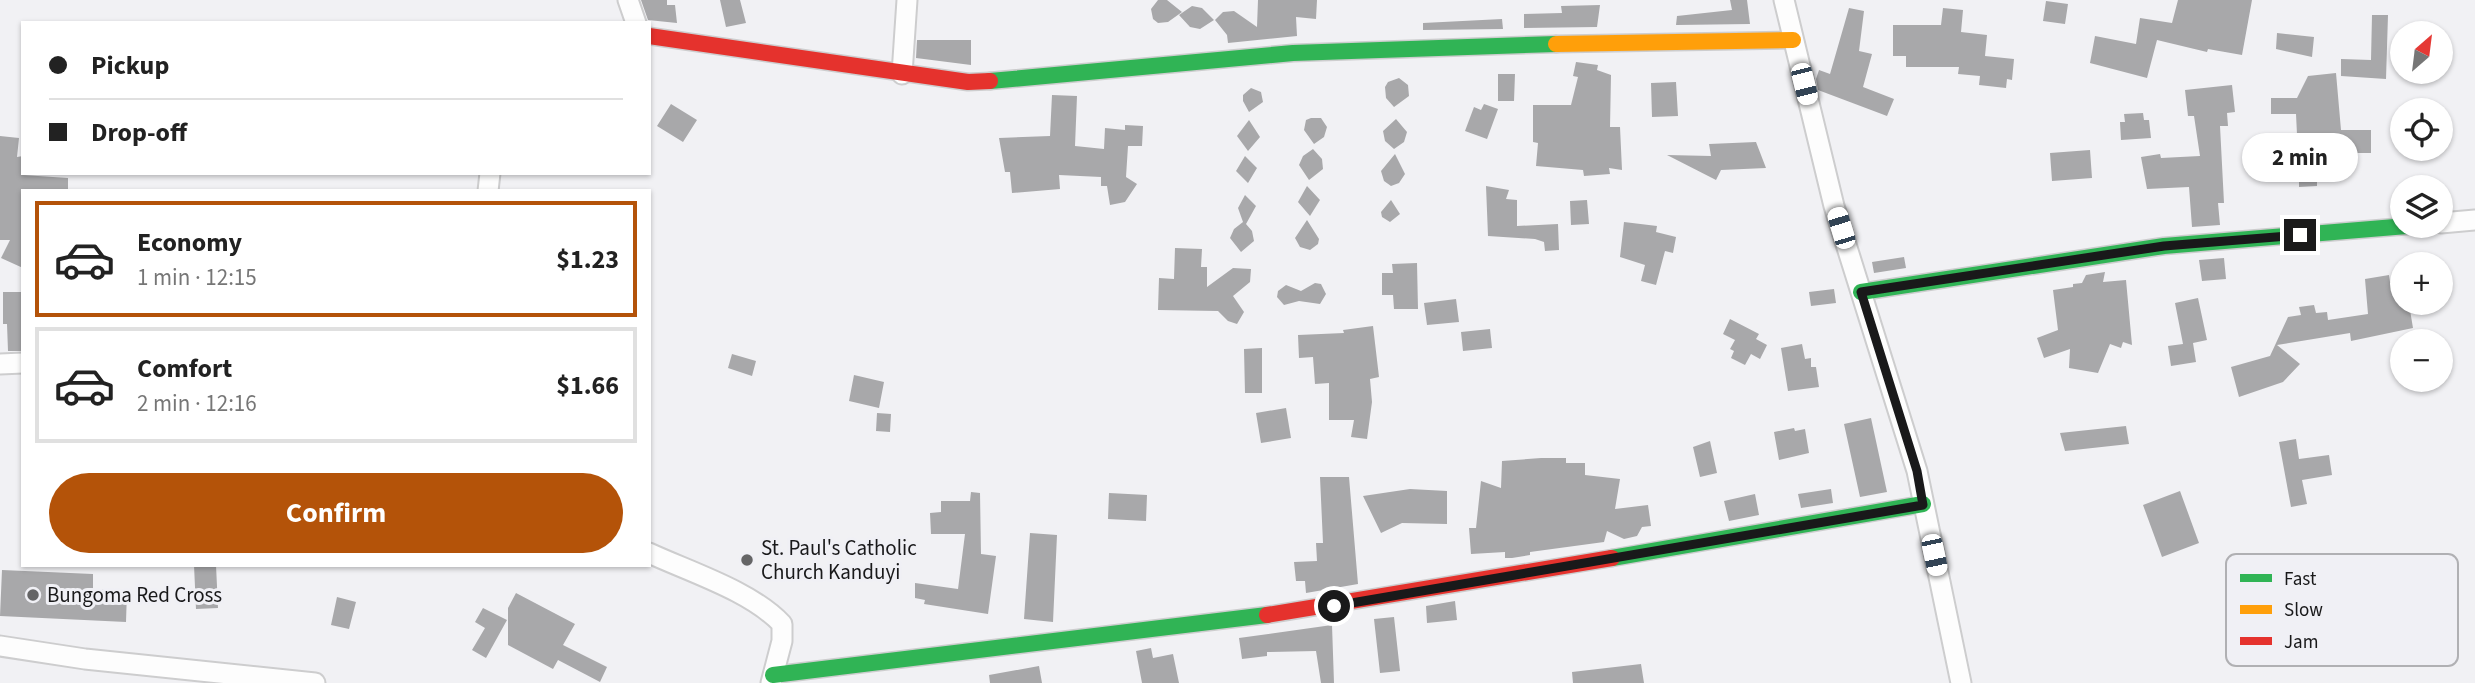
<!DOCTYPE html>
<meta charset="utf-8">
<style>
body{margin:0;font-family:"Source Sans 3",sans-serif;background:#f2f2f2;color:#222;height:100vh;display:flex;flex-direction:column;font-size:26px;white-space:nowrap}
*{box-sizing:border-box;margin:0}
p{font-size:23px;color:#767676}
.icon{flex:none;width:38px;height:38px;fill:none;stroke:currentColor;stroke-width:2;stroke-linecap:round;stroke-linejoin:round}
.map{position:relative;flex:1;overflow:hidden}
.panel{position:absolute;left:21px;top:189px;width:630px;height:378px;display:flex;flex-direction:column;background:#fff;border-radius:0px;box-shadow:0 2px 5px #0004}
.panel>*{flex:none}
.guide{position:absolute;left:21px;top:21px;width:630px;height:154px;border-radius:0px;box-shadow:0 2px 5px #0004;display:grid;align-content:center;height:154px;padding:0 28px;background:#fff}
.needle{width:46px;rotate:28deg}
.buttons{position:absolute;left:2390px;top:21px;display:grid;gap:14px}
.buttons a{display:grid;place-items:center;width:63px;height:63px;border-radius:50%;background:#fff;box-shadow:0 2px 5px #0004;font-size:35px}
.end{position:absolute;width:32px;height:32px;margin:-16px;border:9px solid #19191a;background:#fff;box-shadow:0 0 0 4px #fff}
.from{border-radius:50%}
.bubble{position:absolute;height:49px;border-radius:24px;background:#fff;box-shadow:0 2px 5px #0004;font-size:23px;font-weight:700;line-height:49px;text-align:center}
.car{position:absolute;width:21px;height:42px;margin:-21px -10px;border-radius:9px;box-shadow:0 0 5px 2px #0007;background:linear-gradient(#fff 24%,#345 0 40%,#fff 0 76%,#345 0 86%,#fff 0)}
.guide b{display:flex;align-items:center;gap:24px;height:66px;font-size:26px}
.guide b+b{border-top:2px solid #e0e0e0}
.guide i{width:18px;height:18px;background:#222}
ul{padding:12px 0 0;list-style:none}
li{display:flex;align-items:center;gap:21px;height:116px;margin:0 14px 10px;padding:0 14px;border:4px solid #e0e0e0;border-radius:0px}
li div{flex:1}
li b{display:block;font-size:26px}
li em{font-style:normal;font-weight:700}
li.current{border-color:#b45309}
li>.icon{width:63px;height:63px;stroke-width:1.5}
.cta{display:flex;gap:14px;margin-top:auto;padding:14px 28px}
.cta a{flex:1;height:80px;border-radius:42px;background:#b45309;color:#fff;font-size:28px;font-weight:700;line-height:80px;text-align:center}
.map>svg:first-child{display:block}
.building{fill:#a8a8aa}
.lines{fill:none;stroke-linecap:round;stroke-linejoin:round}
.street-casing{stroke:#cdcdce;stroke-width:23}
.fast-casing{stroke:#cdcdce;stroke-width:19}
.slow-casing{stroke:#cdcdce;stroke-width:19}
.jam-casing{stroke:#cdcdce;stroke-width:19}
.street{stroke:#fdfdfd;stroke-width:19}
.fast{stroke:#30b455;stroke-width:16}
.slow{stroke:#ff9f0a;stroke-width:16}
.jam{stroke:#e5322d;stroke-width:16}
.route{stroke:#19191a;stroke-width:9}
.poi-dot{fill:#656566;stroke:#f0f0f5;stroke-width:2.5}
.labels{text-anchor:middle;stroke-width:6;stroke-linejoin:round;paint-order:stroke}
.poi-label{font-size:21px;fill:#19191a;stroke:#f0f0f5;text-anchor:start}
.key{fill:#f0f0f5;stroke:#b0b0b3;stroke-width:2}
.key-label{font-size:19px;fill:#19191a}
</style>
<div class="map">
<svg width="2475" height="683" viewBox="0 0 2475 683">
<rect width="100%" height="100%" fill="#f1f1f4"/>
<path class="building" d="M667,0V5H675L677,23L648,20L641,0Z
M720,0H740L746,23L726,27Z
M1158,0H1167L1182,12L1168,22L1158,23L1153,19L1151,9Z
M1258,0H1317L1316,19L1296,17L1297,36L1228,43L1227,35L1215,20L1223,12L1234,11L1257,27Z
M1730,0H1747L1750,24L1676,25L1677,16L1732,10Z
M2178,0H2252L2242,55L2208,49L2207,52L2157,40L2147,78L2090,63L2095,36L2136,44L2140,18L2172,23Z
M2046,1L2068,4L2065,24L2043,21Z
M1600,5L1597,27L1524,28V14L1562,13L1561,6Z
M1192,6L1202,8L1214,20L1200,29L1190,27L1179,15Z
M1849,8L1864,11L1859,51L1872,54L1863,87L1894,99L1887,116L1818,90L1816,79L1819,70L1830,74Z
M1943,8L1963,10L1961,32L1987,35L1985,56L2014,59L2012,80L2007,79L2006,88L1979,85L1980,76L1958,74L1959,67H1906V56H1893V25H1941Z
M2372,15H2388L2386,79L2341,76V59L2371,60Z
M1502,19L1503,29L1423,30V23Z
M2277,33L2314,37L2312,57L2276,49Z
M917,40H971V65L916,58Z
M1576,62L1598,65L1597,70L1611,75L1610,127H1620L1622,170L1609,168L1610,174L1584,176L1583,170L1536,166L1538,143L1533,142V105H1571L1578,77L1573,76Z
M2336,73L2341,130H2371V153H2327L2329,176L2317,177V186L2299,187V179L2281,181L2279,156L2298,155L2296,114H2271V98H2297L2308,76Z
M1498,74H1515L1514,101H1498Z
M1399,78L1408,85L1409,96L1394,107L1386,98L1385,87L1388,82Z
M1676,82L1678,116L1652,117L1651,83Z
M2232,85L2235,112L2227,113L2228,126H2220L2224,203H2218L2220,225L2192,227L2189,187L2147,189L2141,157L2160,154L2161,158L2200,156L2194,116H2188L2185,90Z
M1251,88L1261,92L1263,102L1249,112L1243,101V95Z
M1052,95L1077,96L1075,146L1104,149L1105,128L1125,130V125L1143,126L1142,146H1128L1126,177L1137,184L1125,202L1110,205L1107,186H1101V177L1059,175L1060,189L1012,193L1010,172H1005L999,138L1050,136Z
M671,104L697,120L683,142L657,126Z
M1484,104L1498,109L1487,139L1465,131L1474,107L1481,110Z
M2143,113L2144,120H2149L2151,138L2121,140L2120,122H2125L2124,114Z
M1311,118H1321L1327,127L1324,137L1314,144L1304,130L1306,120Z
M1396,119L1407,132L1404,142L1394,149L1385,141L1383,131Z
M1249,120L1260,137L1248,151L1237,136Z
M0,136L19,138L17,157L23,156V175L68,178V191H21L23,268L1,258L10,240H0Z
M1756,142L1766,168L1721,170L1716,180L1667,155L1711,156L1709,144Z
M1313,149L1322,159L1323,169L1309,180L1299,165L1303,156Z
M2090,150L2092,178L2052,181L2050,153Z
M1395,154L1405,174L1399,183L1391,186L1384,181L1381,171Z
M1245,156L1257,168L1248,183L1236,171Z
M1307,186L1320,200L1310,216L1298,202Z
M1486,186L1509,190L1506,199L1517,200V226L1558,224L1559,250L1545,251L1544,242L1535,239L1488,236Z
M1245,195L1256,206L1246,224L1252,231L1254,241L1241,252L1230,238L1234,229L1243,222L1238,208Z
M1391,200L1400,214L1390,222L1382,217L1381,212Z
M1587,200L1589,224L1571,225L1570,201Z
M1307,220L1319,239L1318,244L1310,250L1300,247L1295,238Z
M1624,222L1657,226L1656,232L1676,237L1673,253L1665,251L1656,285L1641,281L1645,265L1620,257Z
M1175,248L1202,249L1201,267H1207V287L1233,268L1251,269L1250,282L1233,296L1244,312L1237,324L1228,321L1218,311L1158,310L1159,278L1174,279Z
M1904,257L1906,268L1874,273L1872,262Z
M2224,258L2226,279L2202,281L2199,260Z
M1417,263L1418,309H1394L1393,295H1382V273H1393L1392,264Z
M2105,272L2103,282L2126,280L2132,345L2123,342L2121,348L2110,344L2098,373L2069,368L2070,349L2044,358L2037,338L2058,330L2053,290L2073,287V284L2082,283L2086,275Z
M2389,275L2390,282L2401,280L2403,303L2406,311L2410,310L2413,328L2351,341L2350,333L2277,345L2300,364L2283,382L2239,397L2231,367L2270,356L2288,317L2301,315L2299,307L2314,305L2316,313L2327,312L2328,320L2368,314L2365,279Z
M1315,283L1321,284L1326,294L1320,304L1299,301L1284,305L1277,297L1278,291L1286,285L1301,291Z
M1834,289L1836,303L1811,306L1809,292Z
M3,292H23V351H8L7,324H3Z
M2198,298L2207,340L2193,343L2196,362L2171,366L2168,346L2183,344L2175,303Z
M1456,299L1459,322L1427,325L1424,303Z
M1730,319L1759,334L1756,339L1767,345L1760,359L1751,354L1745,365L1731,358L1734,351L1730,349L1735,340L1723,334Z
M1373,326L1379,377L1370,379L1372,402L1367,439L1351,437L1354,420H1329V383L1315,384L1313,357L1299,358L1298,335L1344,333L1343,330Z
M1490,329L1492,348L1463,351L1461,332Z
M1802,344L1805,359L1811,358V367H1816L1819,387L1788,391L1781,348Z
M1262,348V393H1245L1244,349Z
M732,354L756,361L752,376L728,368Z
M854,375L884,382L879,408L849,401Z
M1286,408L1291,438L1261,443L1256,413Z
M877,413L891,414L890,432L876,431Z
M1871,418L1887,492L1860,497L1844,424Z
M2126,426L2129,444L2065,451L2060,433Z
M1794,428L1795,431L1805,429L1809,453L1779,460L1774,432Z
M2296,439L2299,459L2329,455L2332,475L2302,480L2307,504L2291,507L2279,442Z
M1710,441L1717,473L1700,477L1693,447Z
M1541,458H1566V463H1585V475L1620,479L1615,509L1648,505L1651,526L1642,527L1637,536L1624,539L1607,531L1604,542L1530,552V555L1512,558H1505V552L1471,554L1469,528H1476L1481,481L1501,488L1502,461Z
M1320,477H1349L1358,584L1306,593L1305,581H1296L1294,562L1317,561L1316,543H1323Z
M1410,489L1447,491V524L1402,523L1381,533L1363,496Z
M1831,489L1833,503L1801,508L1798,494Z
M2180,491L2199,543L2162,557L2143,505Z
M971,492L980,493L981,554L996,556L988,614L924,604L925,600L915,598V583L958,589L965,534H931L930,513L941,512V501H970Z
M1109,493L1147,495L1146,521L1108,519Z
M1755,494L1759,515L1729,521L1724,501Z
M1030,533L1057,535L1053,622L1024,619Z
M194,565H216L218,608L196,609Z
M2,570L93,574V589L127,591L126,622L0,616Z
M516,593L575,624L563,645L607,667L600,682L558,660L553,669L508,645V608Z
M337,597L356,602L349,629L331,625Z
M1455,601L1457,620L1427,623L1426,606Z
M483,608L507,620L486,658L472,650L485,628L475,622Z
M1394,617L1400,671L1380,673L1374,619Z
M1332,625L1334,683H1321L1316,651L1267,652V656L1242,659L1239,638Z
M1151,648L1153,658L1173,654L1179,683H1142L1136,651Z
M1641,664L1644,683H1573L1572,672Z
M1039,666L1042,683H990L989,675Z"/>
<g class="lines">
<g class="street-casing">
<path id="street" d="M628,0L636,23
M1784,0L1834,206L1917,471L1961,683
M902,74L907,0
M488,191L490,173
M2441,223L2475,220
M0,364L23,363
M649,553C690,572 751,591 782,624V641L771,683
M0,646L85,659L315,683"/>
</g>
<g class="fast-casing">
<path id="fast" d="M990,81L1293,53L1556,44
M1861,292L2164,246L2407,226
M1612,558L1923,504
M773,675L1267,615"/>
</g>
<g class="slow-casing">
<path id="slow" d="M1556,44L1793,40"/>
</g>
<g class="jam-casing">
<path id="jam" d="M649,36L968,82L990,81
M1267,615L1612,558"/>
</g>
<use href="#street" class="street"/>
<use href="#fast" class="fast"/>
<use href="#slow" class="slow"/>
<use href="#jam" class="jam"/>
</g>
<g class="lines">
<path class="route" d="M1334,606L1923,505L1917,471L1861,292L2164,246L2300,235"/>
</g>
<g class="poi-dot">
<circle cx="747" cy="560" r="7"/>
<circle cx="33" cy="595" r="7"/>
</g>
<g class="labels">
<g class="poi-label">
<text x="761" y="555">St. Paul's Catholic<tspan x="761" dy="24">Church Kanduyi</tspan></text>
<text x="47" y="602">Bungoma Red Cross</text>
</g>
</g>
<rect x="2226" y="554" width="232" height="112" rx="10" class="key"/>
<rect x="2240" y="574" width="32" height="8" fill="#30b455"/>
<rect x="2240" y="605" width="32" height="9" fill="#ff9f0a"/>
<rect x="2240" y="637" width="32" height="8" fill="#e5322d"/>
<g class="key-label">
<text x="2284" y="585">Fast</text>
<text x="2284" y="616">Slow</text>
<text x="2284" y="648">Jam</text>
</g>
</svg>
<div class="buttons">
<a><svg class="needle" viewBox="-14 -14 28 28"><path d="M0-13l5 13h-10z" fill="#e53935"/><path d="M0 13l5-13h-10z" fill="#767676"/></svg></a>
<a><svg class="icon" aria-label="locate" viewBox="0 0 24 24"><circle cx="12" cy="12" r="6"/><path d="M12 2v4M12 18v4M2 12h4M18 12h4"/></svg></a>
<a><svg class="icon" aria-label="layers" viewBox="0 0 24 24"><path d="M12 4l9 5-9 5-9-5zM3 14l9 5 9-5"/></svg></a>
<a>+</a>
<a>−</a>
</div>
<i class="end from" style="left:1334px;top:606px"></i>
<i class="end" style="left:2300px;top:235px"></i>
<div class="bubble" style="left:2242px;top:133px;width:116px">2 min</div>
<i class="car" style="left:1804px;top:84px;rotate:166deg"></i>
<i class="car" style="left:1841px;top:228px;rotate:343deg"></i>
<i class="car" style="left:1934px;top:555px;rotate:168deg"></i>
<div class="guide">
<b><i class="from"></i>Pickup</b>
<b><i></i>Drop-off</b>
</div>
<section class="panel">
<ul>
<li class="current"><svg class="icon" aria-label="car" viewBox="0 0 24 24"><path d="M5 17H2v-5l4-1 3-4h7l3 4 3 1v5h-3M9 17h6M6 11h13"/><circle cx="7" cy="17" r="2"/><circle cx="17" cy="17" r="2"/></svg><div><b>Economy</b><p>1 min · 12:15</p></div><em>$1.23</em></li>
<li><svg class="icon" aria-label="car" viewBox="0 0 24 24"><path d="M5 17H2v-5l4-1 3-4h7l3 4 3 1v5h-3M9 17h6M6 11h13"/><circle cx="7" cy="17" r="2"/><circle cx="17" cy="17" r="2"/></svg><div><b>Comfort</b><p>2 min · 12:16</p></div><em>$1.66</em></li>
</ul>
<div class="cta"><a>Confirm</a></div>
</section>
</div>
